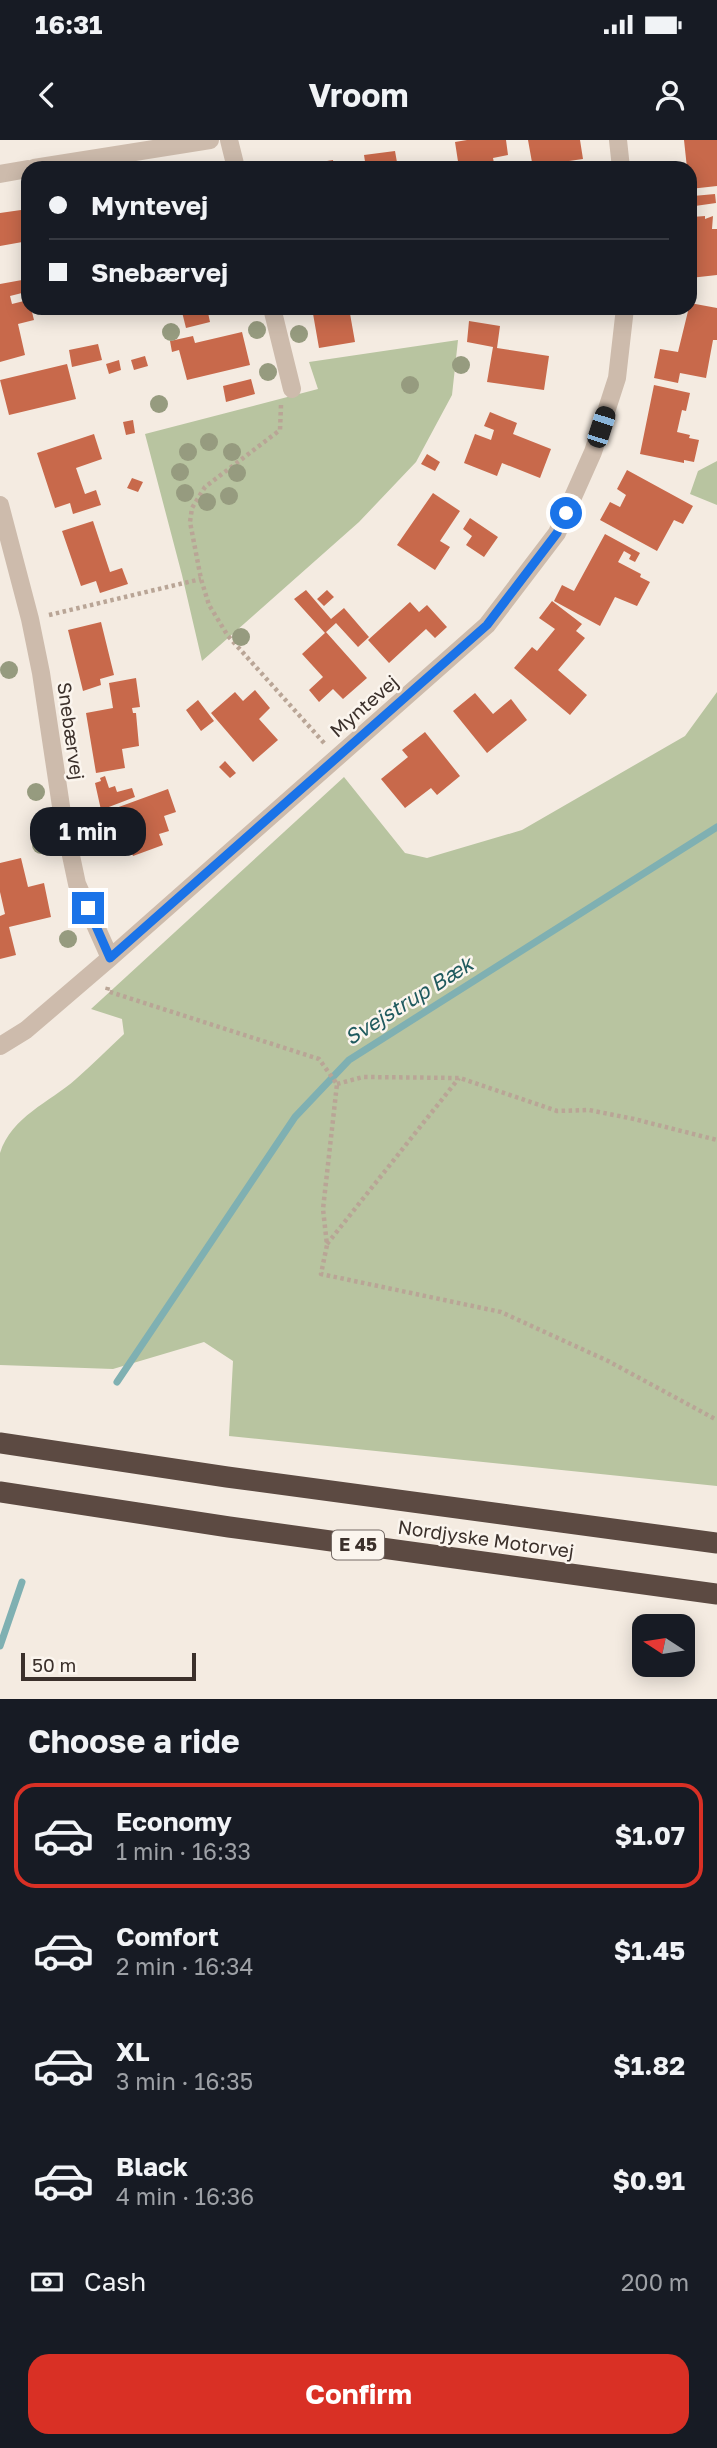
<!DOCTYPE html>
<meta charset="utf-8">
<style>
body{margin:0;font-family:"Golos Text",sans-serif;background:#20242c;color:#f1f3f6;height:100vh;display:flex;flex-direction:column;font-size:26px;white-space:nowrap}
*{box-sizing:border-box;margin:0}
p{font-size:23px;color:#9ea1a6}
.icon{flex:none;width:38px;height:38px;fill:none;stroke:currentColor;stroke-width:2;stroke-linecap:round;stroke-linejoin:round}
.map{position:relative;height:1559px;overflow:hidden}
.panel{display:flex;flex-direction:column;background:#171b24;flex:1}
.panel>*{flex:none}
.guide{position:absolute;left:21px;top:21px;width:676px;height:154px;border-radius:21px;box-shadow:0 4px 18px #0003;display:grid;align-content:center;height:154px;padding:0 28px;background:#171b24}
.needle{width:46px;rotate:282deg}
.tools{position:absolute;left:632px;top:1474px;display:grid;gap:14px}
.tools a{display:grid;place-items:center;width:63px;height:63px;border-radius:14px;background:#171b24;box-shadow:0 4px 18px #0003;font-size:35px}
.scale{position:absolute;left:21px;bottom:18px;width:175px;box-sizing:border-box;padding-left:7px;border:4px solid #3b302b;border-top:0;font-size:19px;line-height:24px;white-space:nowrap;color:#3b302b;-webkit-text-stroke:5px #fbf5ee;paint-order:stroke}
.end{position:absolute;width:32px;height:32px;margin:-16px;border:9px solid #1a73e8;background:#fff;box-shadow:0 0 0 4px #fff}
.from{border-radius:50%}
.bubble{position:absolute;height:49px;border-radius:21px;background:#171b24;box-shadow:0 4px 18px #0003;font-size:23px;font-weight:700;line-height:49px;text-align:center}
.car{position:absolute;width:21px;height:42px;margin:-21px -10px;border-radius:9px;box-shadow:0 0 5px 2px #0007;background:linear-gradient(#222 24%,#8ab4d8 0 40%,#222 0 76%,#8ab4d8 0 86%,#222 0)}
.guide b{display:flex;align-items:center;gap:24px;height:66px;font-size:26px}
.guide b+b{border-top:2px solid #363941}
.guide i{width:18px;height:18px;background:#f1f3f6}
ul{padding:0;list-style:none}
li{display:flex;align-items:center;gap:21px;height:105px;margin:0 14px 10px;padding:0 14px;border:4px solid transparent;border-radius:21px}
li div{flex:1}
li b{display:block;font-size:26px}
li em{font-style:normal;font-weight:700}
li.on{border-color:#d93025}
li>.icon{width:63px;height:63px;stroke-width:1.5}
h2{padding:0 28px;font-size:32px;line-height:84px}
.pay{display:flex;align-items:center;gap:18px;height:77px;padding:0 28px;font-size:26px}
.pay p{margin-inline-start:auto}
.action{display:flex;gap:14px;margin-top:auto;padding:14px 28px}
.action a{flex:1;height:80px;border-radius:21px;background:#d93025;color:#fff;font-size:28px;font-weight:700;line-height:80px;text-align:center}
.status{display:flex;justify-content:space-between;align-items:center;height:49px;padding:0 35px;background:#171b24;direction:ltr}
.status svg{height:19px;fill:currentColor}
header{display:flex;justify-content:space-between;align-items:center;height:91px;padding:0 28px;background:#171b24;font-size:32px;font-weight:700}
.map>svg:first-child{display:block}
.green{fill:#b8c4a0}
.lines{fill:none;stroke-linecap:round;stroke-linejoin:round}
.stream{stroke:#7fb0b2;stroke-width:7}
.building{fill:#c8694b}
.path{stroke:#b9a596;stroke-width:4.5;stroke-dasharray:3.5 3.5;stroke-linecap:butt}
.street{stroke:#cdbbac;stroke-width:18}
.highway{stroke:#5c4a42;stroke-width:21}
.tree{fill:#969b7f}
.route{stroke:#1a73e8;stroke-width:9}
.labels{text-anchor:middle;stroke-width:5;stroke-linejoin:round;paint-order:stroke}
.shield{fill:#fbf5ee;stroke:#756b66;stroke-width:2}
.shield-label{font-size:18px;font-weight:bold;fill:#3b302b}
.street-label{font-size:19px;fill:#3b302b;stroke:#fbf5ee}
.water-label{font-size:21px;font-style:italic;fill:#1f5a5e;stroke:#fbf5ee}
</style>
<div class="status"><b>16:31</b><svg viewBox="0 0 49 12"><path d="M0 12V9h3v3zM5 12V6h3v6zM10 12V3h3v9zM15 12V0h3v12zM26 1h20v11H26zM47 4h2v5h-2z"/></svg></div>
<header><svg class="icon" aria-label="back" viewBox="0 0 24 24"><path d="M15 5l-7 7 7 7"/></svg>Vroom<svg class="icon" aria-label="person" viewBox="0 0 24 24"><circle cx="12" cy="8" r="4"/><path d="M4 21q1-7 8-7t8 7"/></svg></header>
<div class="map">
<svg width="717" height="1559" viewBox="0 0 717 1559">
<rect width="100%" height="100%" fill="#f4ebe1"/>
<path class="green" d="M458,200L452,255L416,322L359,382L202,521L182,435L145,294L318,249L309,222Z
M717,321V365L690,354L698,331Z
M717,552V1346L229,1296L233,1221L204,1202L113,1229L0,1225V1013C12,976 49,963 76,939C93,924 108,909 124,894L122,879L91,869L344,637L405,713L427,718L522,690L685,596Z"/>
<g class="lines">
<path class="stream" d="M117,1242L295,977L349,920L717,687
M0,1506L22,1442"/>
</g>
<path class="building" d="M467,0H506L508,15L493,18L495,28H459L455,2Z
M528,0H580L583,19L555,23L556,28H533Z
M684,0H717V46L690,49V28H687Z
M395,11L398,28H366L364,15Z
M333,20L334,28H291V27Z
M715,54L716,63L695,66L693,56Z
M28,69V101L0,106V73Z
M705,76V79L713,76L712,89H717V135L690,138V113H697L695,96L690,97V80H692V77Z
M22,140L26,152L10,156L12,164L28,160V168H31L34,180L18,184L25,215L0,222V144Z
M690,163L717,168V200H713L706,238L680,233L678,243L654,238L660,209L678,212Z
M181,168H207L210,182L186,188Z
M312,168H349L355,202L319,208Z
M469,181L500,186L497,208L549,216L544,250L487,242L493,207L467,202Z
M242,192L250,225L187,240L179,210L172,212L170,201L193,196L195,203Z
M98,204L102,220L72,227L69,210Z
M145,216L148,226L134,230L131,220Z
M119,220L121,230L109,234L106,224Z
M67,224L76,259L9,275L0,240Z
M251,239L255,254L226,262L223,246Z
M654,245L690,253L686,271L682,270L677,292L690,295L689,298L699,300L694,322L684,320V323L640,314Z
M490,272L517,283L513,294L551,309L540,338L502,323L497,336L464,323L475,294L491,300L494,290L484,286Z
M133,280L135,293L126,295L123,282Z
M94,294L102,319L76,328L85,354L96,350L101,365L73,374L70,363L55,368L37,313Z
M427,314L440,322L435,331L421,324Z
M627,330L693,366L683,384L674,380L657,411L600,380L610,362L620,367L626,355L617,349Z
M132,338L143,342L138,352L127,348Z
M433,353L460,371L440,401L450,407L435,430L397,405Z
M470,378L498,397L484,417L466,405L472,396L463,389Z
M93,381L110,432L122,428L128,444L100,453L96,441L81,446L62,391Z
M605,394L640,413L635,422L629,419L631,415L624,411L618,422L641,434L640,437L650,442L637,466L615,457L600,486L554,461L562,445L574,451Z
M306,450L331,479L344,468L369,497L358,507L336,483L325,493L294,459Z
M327,450L334,457L324,466L317,459Z
M552,461L582,484L576,491L585,498L558,530L587,555L570,575L514,528L532,507L537,511L555,489L539,478Z
M410,462L419,472L427,465L447,487L435,498L426,489L389,523L368,500Z
M101,482L114,535L100,539L101,545L83,551L68,490Z
M326,492L367,538L343,559L333,549L319,562L309,550L323,537L302,514Z
M136,538L140,567L132,568L133,573H136L139,606L122,609L125,628L96,633L86,573L113,568L109,543Z
M255,550L270,568L259,579L278,600L253,622L211,573L235,552L243,561Z
M475,553L493,574L511,559L527,580L487,613L453,571Z
M198,560L214,581L201,591L186,570Z
M425,592L460,636L437,655L431,648L405,668L381,639L408,617L402,610Z
M225,621L236,633L230,638L219,627Z
M105,636L109,648L115,646L117,652L132,648L135,657L101,670L95,643L101,641L100,638Z
M168,649L176,672L164,676L169,691L159,694L163,705L133,716L116,668Z
M111,669L115,679L90,688L86,678Z
M21,718L28,747L44,743L51,777L9,787L16,815L0,819V776L5,774L0,752V723Z"/>
<g class="lines">
<path class="path" d="M281,265L280,290L205,347L192,368L190,382L201,439L209,465L228,496L325,604
M49,475L201,439
M108,847L107,851L319,919L337,944L323,1069L327,1105L321,1134L501,1172L608,1221L717,1280
M337,944L363,937L460,938L557,971L589,970L634,979L717,1000
M327,1104L459,938"/>
<path class="street" d="M229,0L236,28
M618,0L621,28
M34,28L210,0
M0,34L28,29
M272,168L292,249
M0,365L30,479L41,533L62,673L77,744L110,818
M0,906L26,890L110,818L487,485L557,393L593,312L617,238L625,168"/>
<path class="highway" d="M0,1303L227,1337L717,1403
M0,1352L229,1387L717,1454"/>
</g>
<g class="tree">
<circle cx="257" cy="190" r="9"/>
<circle cx="171" cy="192" r="9"/>
<circle cx="299" cy="194" r="9"/>
<circle cx="461" cy="225" r="9"/>
<circle cx="268" cy="232" r="9"/>
<circle cx="410" cy="245" r="9"/>
<circle cx="159" cy="264" r="9"/>
<circle cx="209" cy="302" r="9"/>
<circle cx="188" cy="312" r="9"/>
<circle cx="232" cy="312" r="9"/>
<circle cx="180" cy="332" r="9"/>
<circle cx="237" cy="333" r="9"/>
<circle cx="185" cy="353" r="9"/>
<circle cx="229" cy="356" r="9"/>
<circle cx="207" cy="362" r="9"/>
<circle cx="241" cy="497" r="9"/>
<circle cx="9" cy="530" r="9"/>
<circle cx="36" cy="652" r="9"/>
<circle cx="41" cy="705" r="9"/>
<circle cx="68" cy="799" r="9"/>
</g>
<g class="lines">
<path class="route" d="M88,768L110,818L487,485L557,393L566,373"/>
</g>
<g class="labels">
<rect class="shield" x="332" y="1390.5" width="52" height="29" rx="5"/>
<g class="shield-label">
<text x="358" y="1411">E 45</text>
</g>
<g class="street-label">
<text transform="translate(364 566) rotate(-41)" y="7">Myntevej</text>
<text transform="translate(71 591) rotate(82)" y="7">Snebærvej</text>
<text transform="translate(486 1399) rotate(8)" y="7">Nordjyske Motorvej</text>
</g>
<g class="water-label">
<text transform="translate(409 861) rotate(-32)" y="7">Svejstrup Bæk</text>
</g>
</g>
</svg>
<div class="tools">
<a><svg class="needle" viewBox="-14 -14 28 28"><path d="M0-13l5 13h-10z" fill="#e53935"/><path d="M0 13l5-13h-10z" fill="#9ea1a6"/></svg></a>
</div>
<div class="scale">50 m</div>
<i class="end from" style="left:566px;top:373px"></i>
<i class="end" style="left:88px;top:768px"></i>
<div class="bubble" style="left:30px;top:667px;width:116px">1 min</div>
<i class="car" style="left:601px;top:287px;rotate:18deg"></i>
<div class="guide">
<b><i class="from"></i>Myntevej</b>
<b><i></i>Snebærvej</b>
</div>
</div>
<section class="panel">
<h2>Choose a ride</h2>
<ul>
<li class="on"><svg class="icon" aria-label="car" viewBox="0 0 24 24"><path d="M5 17H2v-5l4-1 3-4h7l3 4 3 1v5h-3M9 17h6M6 11h13"/><circle cx="7" cy="17" r="2"/><circle cx="17" cy="17" r="2"/></svg><div><b>Economy</b><p>1 min · 16:33</p></div><em>$1.07</em></li>
<li><svg class="icon" aria-label="car" viewBox="0 0 24 24"><path d="M5 17H2v-5l4-1 3-4h7l3 4 3 1v5h-3M9 17h6M6 11h13"/><circle cx="7" cy="17" r="2"/><circle cx="17" cy="17" r="2"/></svg><div><b>Comfort</b><p>2 min · 16:34</p></div><em>$1.45</em></li>
<li><svg class="icon" aria-label="car" viewBox="0 0 24 24"><path d="M5 17H2v-5l4-1 3-4h7l3 4 3 1v5h-3M9 17h6M6 11h13"/><circle cx="7" cy="17" r="2"/><circle cx="17" cy="17" r="2"/></svg><div><b>XL</b><p>3 min · 16:35</p></div><em>$1.82</em></li>
<li><svg class="icon" aria-label="car" viewBox="0 0 24 24"><path d="M5 17H2v-5l4-1 3-4h7l3 4 3 1v5h-3M9 17h6M6 11h13"/><circle cx="7" cy="17" r="2"/><circle cx="17" cy="17" r="2"/></svg><div><b>Black</b><p>4 min · 16:36</p></div><em>$0.91</em></li>
</ul>
<div class="pay"><svg class="icon" aria-label="cash" viewBox="0 0 24 24"><path d="M3 7h18v10H3z"/><circle cx="12" cy="12" r="2"/></svg>Cash<p>200 m</p></div>
<div class="action"><a>Confirm</a></div>
</section>
